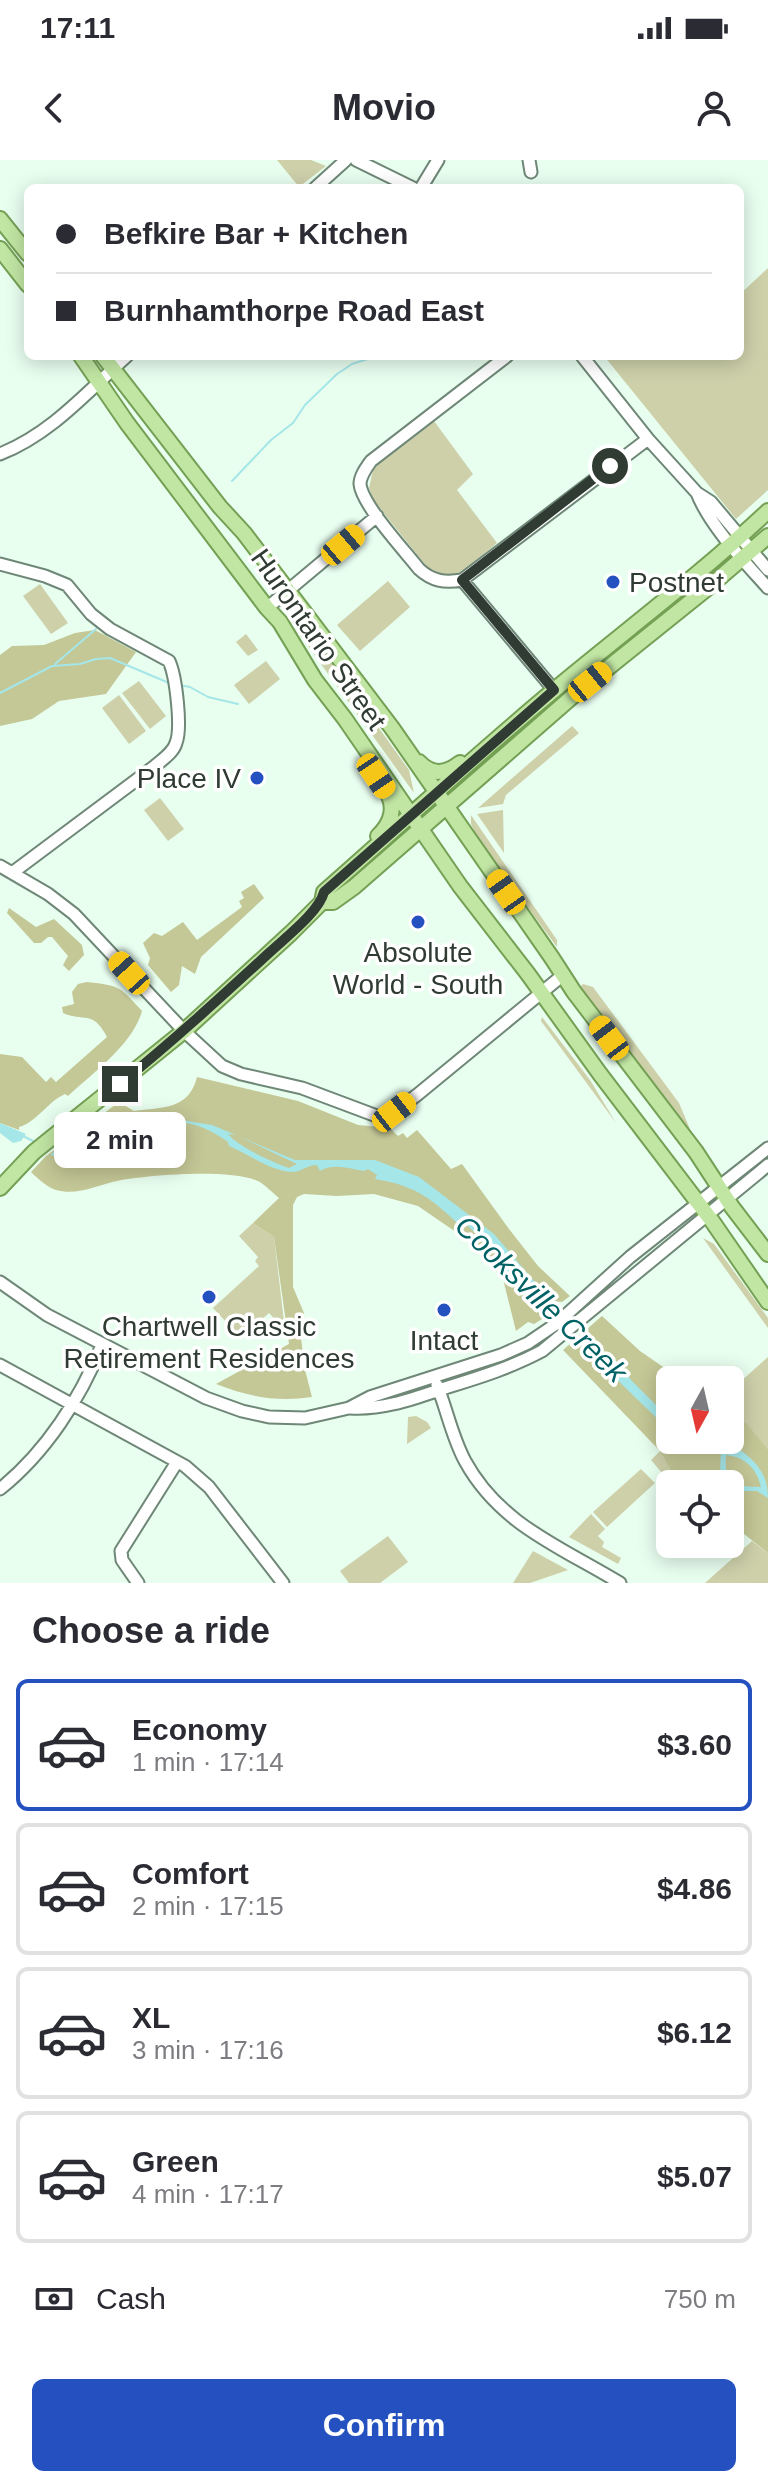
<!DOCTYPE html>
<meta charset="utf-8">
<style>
body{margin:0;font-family:Helvetica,sans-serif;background:#f2f2f3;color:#2b2b33;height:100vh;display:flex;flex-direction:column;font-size:30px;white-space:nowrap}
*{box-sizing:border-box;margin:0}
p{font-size:26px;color:#7c7c81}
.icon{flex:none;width:44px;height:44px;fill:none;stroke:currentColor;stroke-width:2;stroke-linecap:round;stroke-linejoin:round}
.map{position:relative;height:1423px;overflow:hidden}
.panel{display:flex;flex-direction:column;background:#fff;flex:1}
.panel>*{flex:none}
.top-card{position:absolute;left:24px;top:24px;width:720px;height:176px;border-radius:12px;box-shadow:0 4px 20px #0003;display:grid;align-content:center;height:176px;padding:0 32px;background:#fff}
.needle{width:52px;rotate:188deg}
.controls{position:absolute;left:656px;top:1206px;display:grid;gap:16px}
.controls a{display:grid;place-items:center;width:88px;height:88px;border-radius:12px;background:#fff;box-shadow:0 4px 20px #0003;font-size:40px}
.end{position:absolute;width:36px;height:36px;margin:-18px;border:10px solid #303b33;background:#fff;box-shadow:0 0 0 4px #fff}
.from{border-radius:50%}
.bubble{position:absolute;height:56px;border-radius:12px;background:#fff;box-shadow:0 4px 20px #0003;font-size:26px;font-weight:700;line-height:56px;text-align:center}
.car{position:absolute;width:24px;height:48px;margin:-24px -12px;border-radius:10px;box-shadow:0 0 6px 2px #0007;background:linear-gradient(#f5c518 24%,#345 0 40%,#f5c518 0 76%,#345 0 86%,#f5c518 0)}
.top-card b{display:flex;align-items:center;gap:28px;height:76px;font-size:30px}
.top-card b+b{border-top:2px solid #e1e1e2}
.top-card i{width:20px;height:20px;background:#2b2b33}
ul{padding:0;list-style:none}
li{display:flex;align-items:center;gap:24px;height:132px;margin:0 16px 12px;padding:0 16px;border:4px solid #e1e1e2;border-radius:12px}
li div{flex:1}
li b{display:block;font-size:30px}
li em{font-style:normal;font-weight:700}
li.current{border-color:#2551c0}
li>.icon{width:72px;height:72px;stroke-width:1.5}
h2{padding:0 32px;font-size:36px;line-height:96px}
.pay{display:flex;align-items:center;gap:20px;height:88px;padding:0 32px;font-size:30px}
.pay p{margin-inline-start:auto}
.primary-button{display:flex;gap:16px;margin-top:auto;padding:16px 32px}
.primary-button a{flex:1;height:92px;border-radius:12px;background:#2551c0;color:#fff;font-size:32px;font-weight:700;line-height:92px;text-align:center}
.status{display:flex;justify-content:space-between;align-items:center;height:56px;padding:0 40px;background:#fff;direction:ltr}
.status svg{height:22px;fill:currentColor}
header{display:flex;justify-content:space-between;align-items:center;height:104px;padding:0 32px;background:#fff;font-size:36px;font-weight:700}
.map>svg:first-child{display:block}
.green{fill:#cdd0a9}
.forest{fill:#c4c796}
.water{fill:#a5e6e8;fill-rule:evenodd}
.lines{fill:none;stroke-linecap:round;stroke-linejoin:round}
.stream{stroke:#a5e6e8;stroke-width:2}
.minor-casing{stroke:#6e8776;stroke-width:15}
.major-casing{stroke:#74a054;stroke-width:18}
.minor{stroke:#fff;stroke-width:11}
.major{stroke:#c1e6a3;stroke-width:14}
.route{stroke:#303b33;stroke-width:10}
.poi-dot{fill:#2551c0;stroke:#fff;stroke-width:3}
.labels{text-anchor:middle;stroke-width:7;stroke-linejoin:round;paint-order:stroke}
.poi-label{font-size:28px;fill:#303b33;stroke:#fff}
.street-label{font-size:28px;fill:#303b33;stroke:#fff}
.water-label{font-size:30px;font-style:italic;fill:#016265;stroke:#fff}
</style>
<div class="status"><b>17:11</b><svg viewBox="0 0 49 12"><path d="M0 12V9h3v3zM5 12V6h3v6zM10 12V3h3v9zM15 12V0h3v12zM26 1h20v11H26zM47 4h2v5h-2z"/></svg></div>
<header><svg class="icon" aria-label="back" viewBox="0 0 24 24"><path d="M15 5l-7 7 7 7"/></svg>Movio<svg class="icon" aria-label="person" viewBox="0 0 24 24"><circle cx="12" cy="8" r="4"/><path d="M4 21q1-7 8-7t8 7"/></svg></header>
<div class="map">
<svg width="768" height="1423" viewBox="0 0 768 1423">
<rect width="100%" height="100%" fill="#e8feef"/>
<path class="green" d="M277,0H311L326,6L299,27Z
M768,108V330L736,359L604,196H740V134Z
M434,261L473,314L457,330L497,383L466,409L452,416H441L427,407L374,341L369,328L373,310L382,300Z
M388,421L410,447L360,491L337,465Z
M40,424L68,463L51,474L23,436Z
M293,455L302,463L343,518L409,610L414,633L295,468Z
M246,474L258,490L248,496L236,482Z
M266,501L280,519L249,544L234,525Z
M139,521L166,556L150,569L122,533Z
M119,535L146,571L129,584L102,548Z
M572,566L579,573L506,635L503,644L478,648Z
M160,638L184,669L168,681L144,650Z
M503,650L504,693L477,654Z
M471,655L557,780V787L478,680L471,664Z
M583,824L593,827L679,943L690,969L669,949L579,828Z
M542,857L590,920L616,963L541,861Z
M253,1063L274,1077L285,1170L269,1153L241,1178L213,1148L259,1106L255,1101L258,1097L239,1076Z
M703,1078L714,1084L768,1158V1168Z
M768,1197V1289L746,1264L730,1253V1231Z
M416,1256L427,1262L431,1268L407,1284L408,1257Z
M660,1291L667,1305L682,1324H676L670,1318L668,1320L651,1300Z
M641,1309L655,1323L607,1367L593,1352Z
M591,1354L605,1369L598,1376L604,1382L602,1387L621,1398L618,1404L569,1377Z
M388,1376L408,1402L380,1423H349L340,1411Z
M752,1381L768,1393V1423H705Z
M533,1391L568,1410L530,1423H513Z"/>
<path class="forest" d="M95,470L136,492L106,534L59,541L32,559L0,566V495L12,486L44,485L75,473Z
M254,724L264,738L201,797L195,814L182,806L179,825L171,832L148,805L150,798L143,783L154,773L162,776L183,762L197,780L242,747L239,741L244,738L241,732Z
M9,748L36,767L54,759L82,785L84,795L69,811L63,805L68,796L52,777H48L41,783H34L7,753Z
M87,822C121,826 119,826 142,851C133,884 94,912 68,936L65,934C47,942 37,962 19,967V970L0,963V894L22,897L46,922L51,917L56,922L107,877C93,850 85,862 63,853L62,847L74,844L72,832L78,824Z
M197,917L298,941L358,965L390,968L398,976L403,973L407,978L417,970L451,1009L462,1004L509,1069L538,1106L570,1136L562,1142L554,1141L548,1136L539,1145L542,1150L552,1153L534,1164L528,1162L516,1171L503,1119L469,1081L418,1046L374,1034L337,1036L304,1034L297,1037L293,1045V1127L304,1153L301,1178L305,1210L312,1237C277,1242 249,1237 216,1224L289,1184L274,1077L253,1063L279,1038C273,1033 266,1026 260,1022C233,1008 147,1015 117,1021C98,1025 77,1036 56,1030C47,1027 38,1019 31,1012L46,996L119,942L134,951C162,947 189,950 197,917Z
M602,1156L640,1191L682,1220H670V1280H730V1253L746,1263L768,1289V1393L730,1363V1324H682L667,1305L660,1291L563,1190Z"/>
<path class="water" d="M175,959L212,965L295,1000H375L419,1017L494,1074L557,1148L552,1153L522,1130L499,1104L501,1100L486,1083L484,1084C476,1075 469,1062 456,1062C429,1036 412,1025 375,1019L377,1015L368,1009L364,1011C349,1008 332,1003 320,1011L317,1005C307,1005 301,1012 292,1012C271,1011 248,994 229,986L228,982C211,970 185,956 163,966C157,968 152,973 147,976C138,980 131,978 123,983L81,992L78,990C71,991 63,991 57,994V996L50,995L64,984L79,980ZM228,974L236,975L297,1004L289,1008C272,1002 239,987 228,974Z
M0,963L26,974L21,981L13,983L0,973Z
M583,1173L624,1209L631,1220L670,1259V1271L576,1180Z
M682,1280H727C750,1297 768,1308 768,1338L757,1331H730V1324H725L720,1314L721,1289C709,1279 695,1285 682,1280ZM726,1295C744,1297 756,1307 761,1327C733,1326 724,1326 726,1295Z"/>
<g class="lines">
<path class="stream" d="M232,321L271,280L293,263L305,245L337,214L352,204L377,196
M55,504L96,469
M179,525L190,527L208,537L238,544
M0,533L52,506L80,504L96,499L110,498L169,523
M23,976L35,982"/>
<g class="minor-casing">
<path id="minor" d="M356,0L413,28
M529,0L531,12
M315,28L346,0
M421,28L438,0
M507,196L371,301C366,308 360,316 360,324C362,345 405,391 419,409C432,421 444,423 462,420L648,279
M582,196L648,279L697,333L711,342L768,410
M0,294C51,274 87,232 127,196
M697,333C710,366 744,401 768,428
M0,404L45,416L67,425L91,454L110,469L169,501C176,516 182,568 176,583C173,593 163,599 155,606L12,713
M462,420L554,530
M267,448L377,356
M0,706L48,734L74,754L184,871L222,906L241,914L302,928L382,958L394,952L417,935L563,815
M0,1122L47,1155L206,1238L242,1251L269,1257L305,1258L349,1248L370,1237L501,1195L528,1183L556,1164L630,1097L768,988
M0,1205L185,1306L209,1327L283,1423
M437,1225C447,1250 452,1277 465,1301C500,1365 561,1387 620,1423
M350,1248C385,1250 415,1238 448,1227C481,1217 512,1207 542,1191L768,1005
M0,1329C46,1292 80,1239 102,1185
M138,1423L122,1400L121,1391L177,1302"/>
</g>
<g class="major-casing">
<path id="major" d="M0,59L28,94
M0,89L28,125
M81,196L127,263L267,448L280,462L315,520L345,559L460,726L528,814L600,914L712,1061L768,1142
M103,196L220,347L244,373L392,568L552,798L574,832L696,992L732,1047L768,1094
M419,602C432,616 446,614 460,603
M378,676C391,664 397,647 386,631
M322,742H333L354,727L573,536L710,426L768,376
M0,1028L34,992L184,871L291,773L322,742L324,732C400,665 475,596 553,531C625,471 700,415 768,351"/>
</g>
<use href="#minor" class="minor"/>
<use href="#major" class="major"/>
</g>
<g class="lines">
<path class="route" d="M120,924C172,882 221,837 270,792C286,777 319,752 324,732L554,530L462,420L610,306"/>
</g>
<g class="poi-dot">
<circle cx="613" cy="422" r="8"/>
<circle cx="257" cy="618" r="8"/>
<circle cx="418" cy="762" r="8"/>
<circle cx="209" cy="1137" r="8"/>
<circle cx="444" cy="1150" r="8"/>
</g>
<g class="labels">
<g class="poi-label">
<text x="629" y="432" text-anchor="start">Postnet</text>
<text x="241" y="628" text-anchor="end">Place IV</text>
<text x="418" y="802">Absolute<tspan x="418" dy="32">World - South</tspan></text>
<text x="209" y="1176">Chartwell Classic<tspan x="209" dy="32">Retirement Residences</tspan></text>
<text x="444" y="1190">Intact</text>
</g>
<g class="street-label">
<text transform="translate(319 479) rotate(55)" y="10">Hurontario Street</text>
</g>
<g class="water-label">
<text transform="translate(541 1139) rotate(44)" y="10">Cooksville Creek</text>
</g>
</g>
</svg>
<div class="controls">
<a><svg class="needle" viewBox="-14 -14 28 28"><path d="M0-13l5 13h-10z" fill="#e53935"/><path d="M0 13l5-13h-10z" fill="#7c7c81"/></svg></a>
<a><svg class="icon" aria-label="locate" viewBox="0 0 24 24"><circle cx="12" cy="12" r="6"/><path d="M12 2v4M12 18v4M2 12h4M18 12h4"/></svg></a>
</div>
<i class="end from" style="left:610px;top:306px"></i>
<i class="end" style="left:120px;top:924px"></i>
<div class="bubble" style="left:54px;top:952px;width:132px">2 min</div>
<i class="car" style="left:343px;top:385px;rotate:50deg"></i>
<i class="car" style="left:590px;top:522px;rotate:51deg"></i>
<i class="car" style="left:376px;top:616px;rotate:146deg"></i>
<i class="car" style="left:506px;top:732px;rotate:325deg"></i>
<i class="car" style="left:129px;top:813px;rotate:318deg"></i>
<i class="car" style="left:609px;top:878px;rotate:323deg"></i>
<i class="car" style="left:394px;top:952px;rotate:52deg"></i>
<div class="top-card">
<b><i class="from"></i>Befkire Bar + Kitchen</b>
<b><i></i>Burnhamthorpe Road East</b>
</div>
</div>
<section class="panel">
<h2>Choose a ride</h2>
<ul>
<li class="current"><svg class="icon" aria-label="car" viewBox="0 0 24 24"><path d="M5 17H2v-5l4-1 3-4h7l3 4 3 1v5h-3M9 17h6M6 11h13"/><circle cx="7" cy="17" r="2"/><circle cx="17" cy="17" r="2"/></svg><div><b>Economy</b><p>1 min · 17:14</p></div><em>$3.60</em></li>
<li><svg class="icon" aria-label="car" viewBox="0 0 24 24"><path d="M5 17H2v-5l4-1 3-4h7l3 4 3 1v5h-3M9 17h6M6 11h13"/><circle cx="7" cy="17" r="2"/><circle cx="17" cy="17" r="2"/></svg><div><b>Comfort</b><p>2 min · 17:15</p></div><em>$4.86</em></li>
<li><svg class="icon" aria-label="car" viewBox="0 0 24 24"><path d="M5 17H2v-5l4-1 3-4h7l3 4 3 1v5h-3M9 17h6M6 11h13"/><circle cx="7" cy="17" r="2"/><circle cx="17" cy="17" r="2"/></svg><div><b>XL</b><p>3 min · 17:16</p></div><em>$6.12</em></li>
<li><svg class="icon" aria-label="car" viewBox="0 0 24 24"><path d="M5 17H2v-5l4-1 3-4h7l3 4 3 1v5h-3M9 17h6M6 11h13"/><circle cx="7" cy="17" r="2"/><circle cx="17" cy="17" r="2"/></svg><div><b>Green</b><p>4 min · 17:17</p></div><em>$5.07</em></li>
</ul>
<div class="pay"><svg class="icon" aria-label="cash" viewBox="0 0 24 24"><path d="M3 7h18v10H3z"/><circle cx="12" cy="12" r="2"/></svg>Cash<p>750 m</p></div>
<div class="primary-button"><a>Confirm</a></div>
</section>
